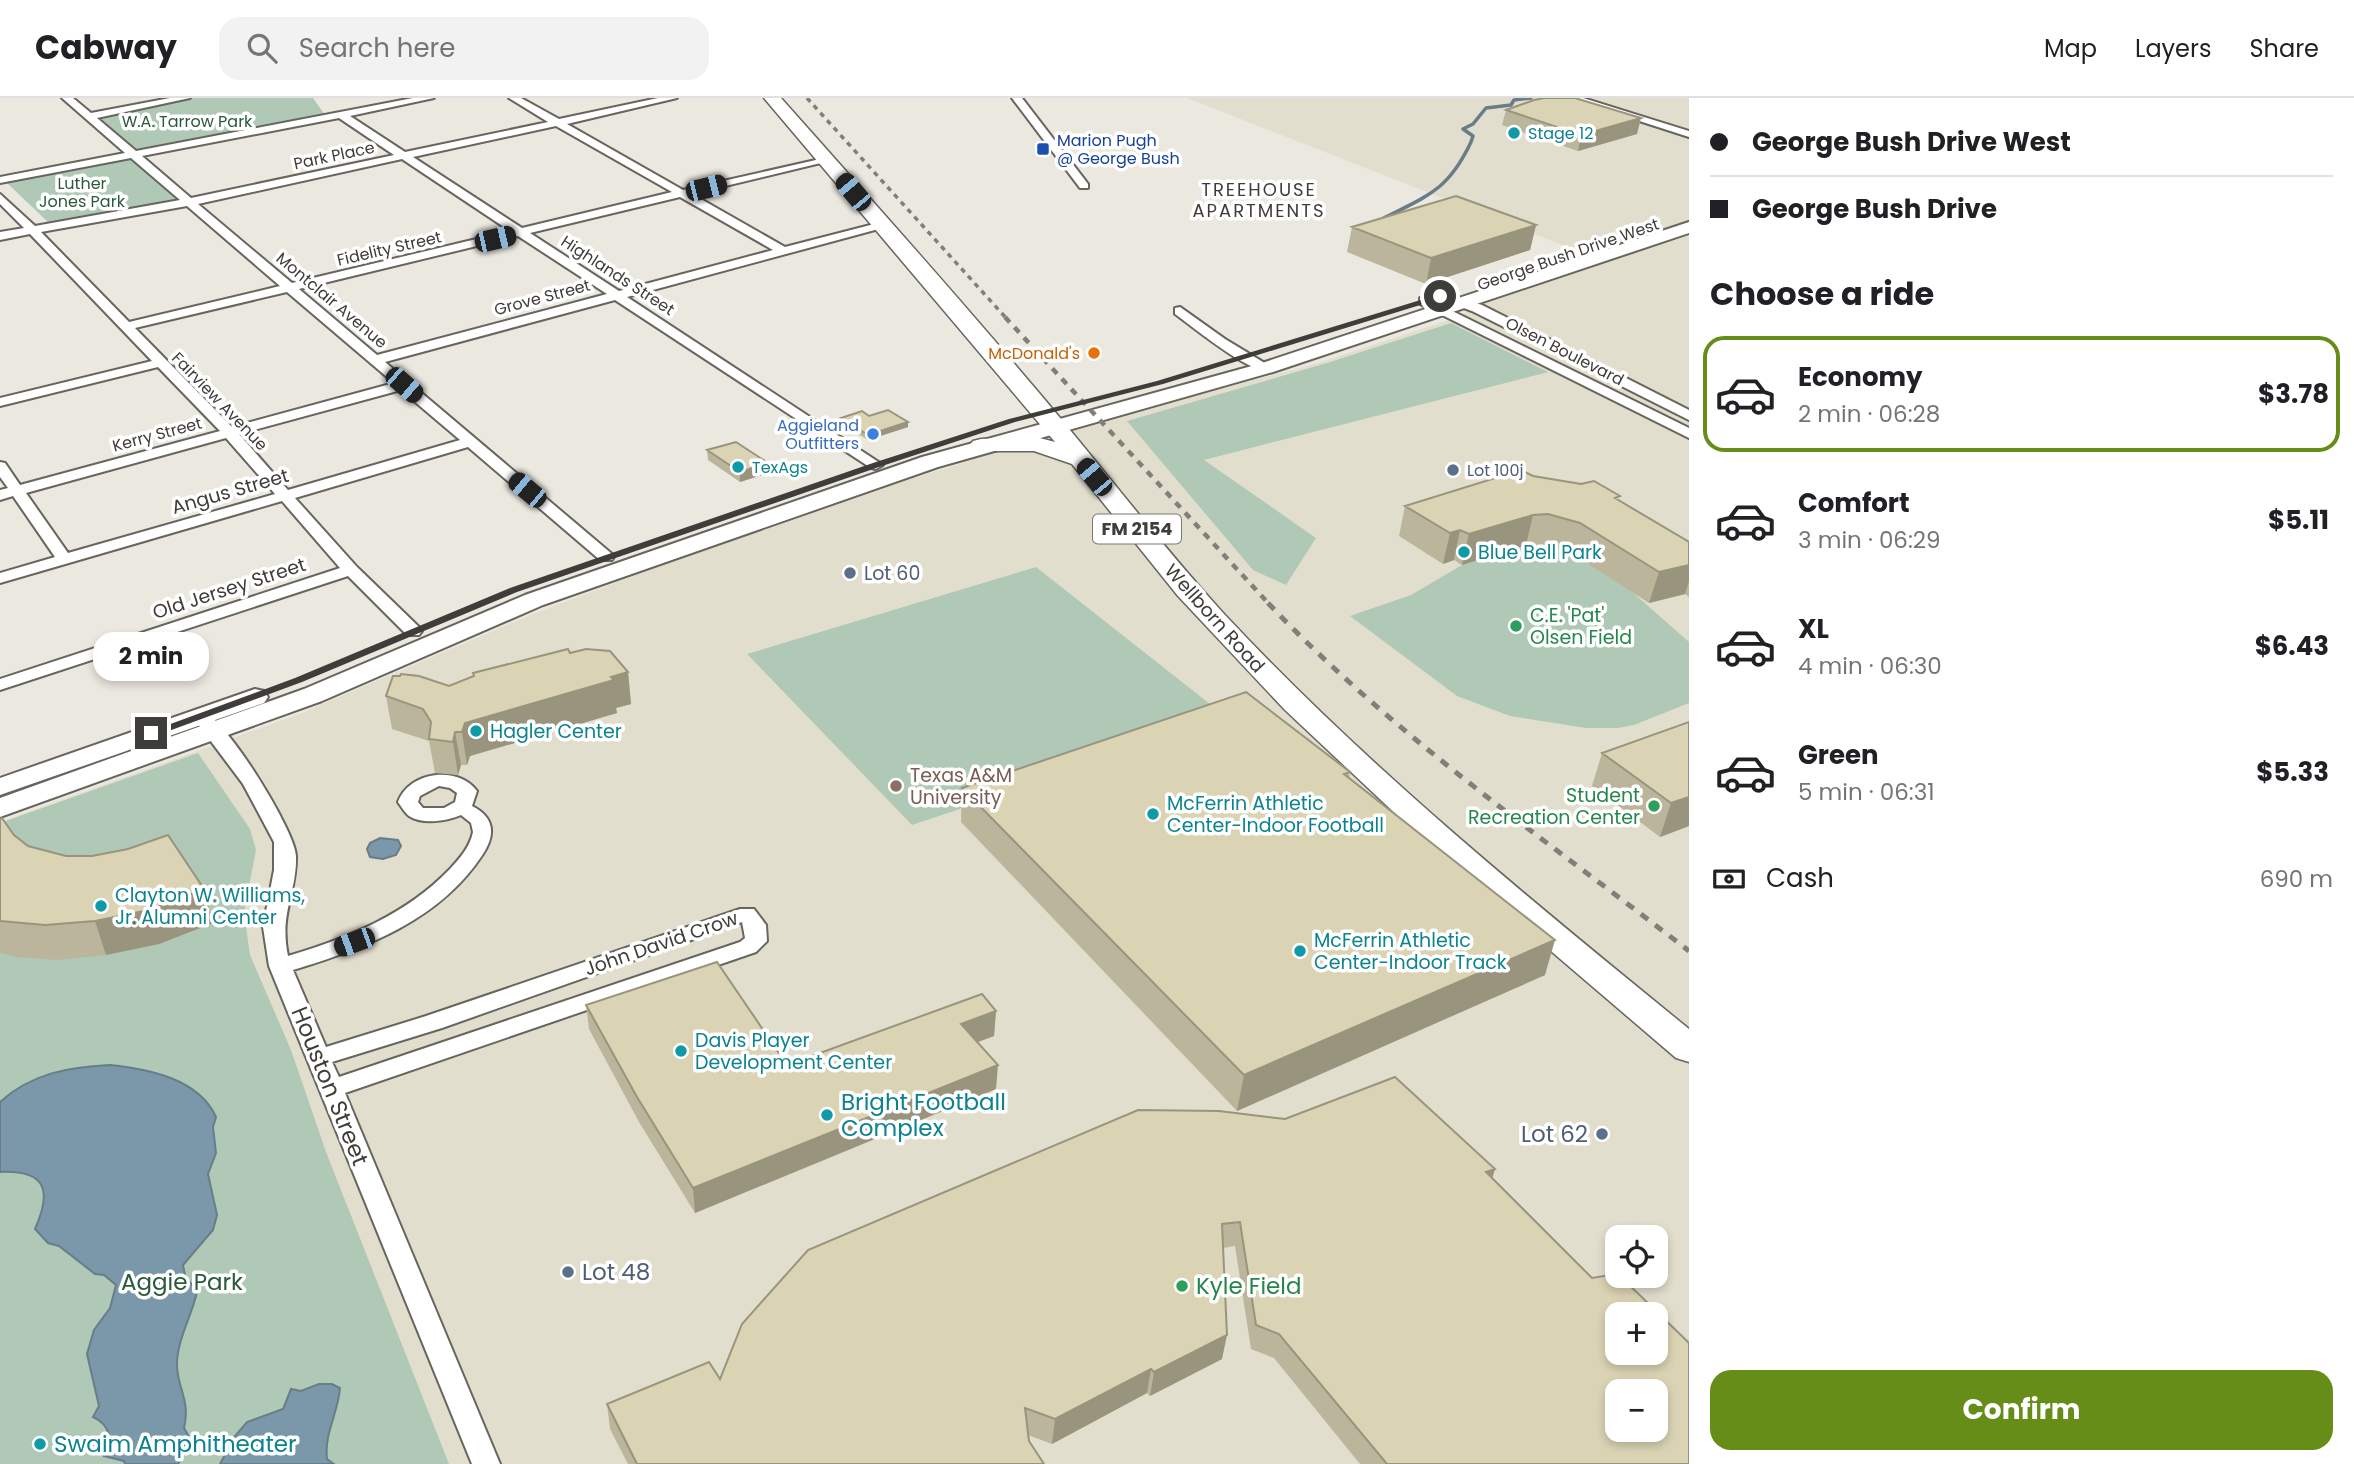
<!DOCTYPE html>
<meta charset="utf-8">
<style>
body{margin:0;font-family:Poppins,sans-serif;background:#f2f2f2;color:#202124;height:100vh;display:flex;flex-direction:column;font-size:26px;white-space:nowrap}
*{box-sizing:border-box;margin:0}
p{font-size:23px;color:#757577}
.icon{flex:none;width:38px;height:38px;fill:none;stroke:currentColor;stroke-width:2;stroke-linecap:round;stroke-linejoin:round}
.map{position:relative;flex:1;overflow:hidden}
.drawer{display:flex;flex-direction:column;background:#fff;width:665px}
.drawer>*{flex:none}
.guide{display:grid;align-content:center;height:154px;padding:0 21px;background:#fff}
.buttons{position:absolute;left:1605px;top:1127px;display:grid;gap:14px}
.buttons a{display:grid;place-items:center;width:63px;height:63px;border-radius:14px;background:#fff;box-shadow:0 4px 10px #0003;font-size:35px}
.end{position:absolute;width:32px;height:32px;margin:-16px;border:9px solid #3e3d39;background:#fff;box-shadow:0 0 0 4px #fff}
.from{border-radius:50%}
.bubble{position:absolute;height:49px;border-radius:21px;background:#fff;box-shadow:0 4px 10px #0003;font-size:23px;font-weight:700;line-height:49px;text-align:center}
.car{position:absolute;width:21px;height:42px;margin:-21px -10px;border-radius:9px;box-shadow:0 0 5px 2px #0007;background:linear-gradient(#222 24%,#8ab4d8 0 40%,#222 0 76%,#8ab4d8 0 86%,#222 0)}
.guide b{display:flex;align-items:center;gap:24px;height:66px;font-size:26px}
.guide b+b{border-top:2px solid #e0e0e0}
.guide i{width:18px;height:18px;background:#202124}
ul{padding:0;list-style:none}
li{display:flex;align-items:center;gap:21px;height:116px;margin:0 14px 10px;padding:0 7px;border:4px solid transparent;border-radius:21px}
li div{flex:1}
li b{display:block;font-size:26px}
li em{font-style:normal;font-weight:700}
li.current{border-color:#678d19}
li>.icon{width:63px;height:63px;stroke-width:1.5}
h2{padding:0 21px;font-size:32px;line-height:84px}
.pay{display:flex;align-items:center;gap:18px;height:77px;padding:0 21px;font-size:26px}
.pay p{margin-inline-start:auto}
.cta{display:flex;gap:14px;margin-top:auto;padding:14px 21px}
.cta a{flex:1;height:80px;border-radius:21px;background:#678d19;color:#fff;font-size:28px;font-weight:700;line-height:80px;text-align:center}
header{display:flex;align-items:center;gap:42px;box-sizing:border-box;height:98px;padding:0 35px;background:#fff;border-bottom:2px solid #e0e0e0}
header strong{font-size:33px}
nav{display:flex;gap:38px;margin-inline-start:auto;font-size:24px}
.search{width:490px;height:63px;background:#f2f2f2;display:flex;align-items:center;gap:18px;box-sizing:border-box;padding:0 24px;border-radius:21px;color:#757577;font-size:26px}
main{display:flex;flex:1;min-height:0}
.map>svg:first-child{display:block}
.built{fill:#e2decd;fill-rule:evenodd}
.green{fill:#afc9b6}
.water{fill:#7a98aa;stroke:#687d88;stroke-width:2}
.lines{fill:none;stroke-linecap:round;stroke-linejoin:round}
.stream{stroke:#687d88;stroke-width:3.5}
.street-casing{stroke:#67655d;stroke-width:4}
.secondary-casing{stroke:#67655d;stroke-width:4}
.primary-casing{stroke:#67655d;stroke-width:3}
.street{fill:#fff;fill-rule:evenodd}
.secondary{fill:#fff;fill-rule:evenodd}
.primary{fill:#fff;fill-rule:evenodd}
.rail-far2{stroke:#817f79;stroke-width:3.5;stroke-dasharray:5 5;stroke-linecap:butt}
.rail-far1{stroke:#817f79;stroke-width:4.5;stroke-dasharray:7 7;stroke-linecap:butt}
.rail{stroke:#817f79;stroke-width:5;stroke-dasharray:9 9;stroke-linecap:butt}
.wall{fill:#bbb59b}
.shaded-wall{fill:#99947e}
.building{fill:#dad3b4;stroke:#99947e;stroke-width:2;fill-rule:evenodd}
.route{fill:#3e3d39}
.culture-dot{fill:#0f9aa8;stroke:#fff;stroke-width:2.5}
.transit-dot{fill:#1a4fb4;stroke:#fff;stroke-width:2.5}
.food-dot{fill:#e8710a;stroke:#fff;stroke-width:2.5}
.shop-dot{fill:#3f7fe0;stroke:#fff;stroke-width:2.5}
.service-dot{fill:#5c6f8a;stroke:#fff;stroke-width:2.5}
.leisure-dot{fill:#2e9e5b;stroke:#fff;stroke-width:2.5}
.education-dot{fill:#8d6e63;stroke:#fff;stroke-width:2.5}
.labels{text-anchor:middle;stroke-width:7;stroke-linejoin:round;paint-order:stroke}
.far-park-label{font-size:16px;fill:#2a593b;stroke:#fff}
.far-culture-label{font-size:16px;fill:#0d838f;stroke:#fff;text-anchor:start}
.far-transit-label{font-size:16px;fill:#164399;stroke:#fff;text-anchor:start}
.far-street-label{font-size:16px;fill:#3e3d39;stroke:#fff}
.far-food-label{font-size:16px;fill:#c56008;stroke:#fff;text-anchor:end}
.far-shop-label{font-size:16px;fill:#366cbe;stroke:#fff;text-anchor:end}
.far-service-label{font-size:16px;fill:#4e5e75;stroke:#fff;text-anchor:start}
.far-neighbourhood-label{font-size:18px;letter-spacing:2px;fill:#3e3d39;stroke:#fff}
.shield{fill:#fff;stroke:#787774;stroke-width:2}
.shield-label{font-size:18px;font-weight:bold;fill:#3e3d39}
.street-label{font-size:19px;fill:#3e3d39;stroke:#fff}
.culture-label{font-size:19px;fill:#0d838f;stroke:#fff;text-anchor:start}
.service-label{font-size:19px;fill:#4e5e75;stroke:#fff;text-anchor:start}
.leisure-label{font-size:19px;fill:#27864d;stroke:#fff;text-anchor:start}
.education-label{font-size:19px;fill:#785e54;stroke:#fff;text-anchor:start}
.near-street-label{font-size:23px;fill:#3e3d39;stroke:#fff}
.near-culture-label{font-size:23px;fill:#0d838f;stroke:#fff;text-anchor:start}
.near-service-label{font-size:23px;fill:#4e5e75;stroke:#fff;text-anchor:end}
.near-park-label{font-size:23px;fill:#2a593b;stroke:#fff}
.near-leisure-label{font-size:23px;fill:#27864d;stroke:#fff;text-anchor:start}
</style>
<header>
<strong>Cabway</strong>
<div class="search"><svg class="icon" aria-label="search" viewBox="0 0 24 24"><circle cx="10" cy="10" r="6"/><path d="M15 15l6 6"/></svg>Search here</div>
<nav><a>Map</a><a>Layers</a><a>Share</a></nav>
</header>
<main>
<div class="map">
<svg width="1689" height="1366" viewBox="0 0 1689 1366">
<rect width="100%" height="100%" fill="#ebe8df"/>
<path class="built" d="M1187,0H1689V1366H0V724L297,617L535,515L666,466L914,380L1121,317L1318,265L1449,222L1493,202L1606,164ZM1617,1139H1656V1178H1617ZM1617,1216H1656V1255H1617ZM1617,1293H1656V1332H1617Z"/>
<path class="green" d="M183,0H313L325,17L133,57L89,19Z
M130,61L177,101L49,125L6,84Z
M1451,225L1548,274L1204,362L1316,440L1286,487L1253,472L1127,323L1327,265Z
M1541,446L1571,455L1630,492L1689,544V605L1634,627L1618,630H1586L1510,618L1457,598L1350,518L1411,497L1462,467L1526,447Z
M1036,469L1229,621L912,727L747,556Z
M198,655L250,731L256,752L244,815L250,857L291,952L326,1054L449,1366H0V725Z"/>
<path class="water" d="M380,740L398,742L401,748L396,757L383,761L370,759L367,751L370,745Z
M110,967C149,971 199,981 216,1019L213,1029L216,1055L208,1076L217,1117L213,1132L183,1167L185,1177L197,1194C192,1217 178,1240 177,1264C176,1290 191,1300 184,1330L192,1344L178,1366H125L124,1363L104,1358C112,1342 111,1327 93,1319L99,1308L87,1256L94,1232L110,1210L116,1187L104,1177L95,1176L59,1148L48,1145L35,1131C52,1093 47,1072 0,1074V1004C32,975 69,969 110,967Z
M319,1286H332L340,1290C338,1316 324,1335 327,1361L334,1366H220L235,1338L247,1324L283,1311L291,1291L301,1293Z"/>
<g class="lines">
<path class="stream" d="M1382,121C1427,98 1448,93 1471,44L1473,38L1463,31L1473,26L1486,10L1511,7L1514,2L1531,0"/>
<g class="street-casing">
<path id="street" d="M62,0H73L91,15L170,0H190L97,20L136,53L413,0H434L350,18L405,54L548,24L509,0H521L559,21L658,0H677L567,26L683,92L829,59V63L692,96L785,149L882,124L888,127L886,129L627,199L883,367L876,371L871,370L615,202L385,264L612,456L614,459L612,462H600L468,349L295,400L357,469L419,529L422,533L419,537H407L348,478L0,592V581L340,470L282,403L0,485V475L55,459L13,398L0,402V392L8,390L0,379V364L5,365L20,387L220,333L158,269L0,308V300L152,263L30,136L0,142V134L24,130L0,106V96L35,128L180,102L131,60L0,85V79L125,55ZM339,20L394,57L191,100L142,58ZM556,28L672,94L522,130L413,59ZM402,61L510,133L292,185L198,106ZM680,99L773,152L619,193L530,135ZM187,108L280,188L129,224L41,134ZM518,138L607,196L377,257L299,191ZM287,194L394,285L232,329L135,230ZM401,292L460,342L288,392L239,336ZM226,340L275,396L68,455L26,395Z
M1012,0H1022L1088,86V90H1080Z
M1568,0H1583L1689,33V39Z
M1448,196L1482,207L1689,312V322L1472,213L1444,203L1442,200Z
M1424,199L1689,330V340L1420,206V200Z
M1180,209L1225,241L1273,270L1271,273C1251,277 1193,229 1175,216V210Z
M201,612C224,618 295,732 296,758C297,795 279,815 288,858C348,840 406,817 450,771C460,760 470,749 473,734L471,725L461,717C447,723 423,727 409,718C405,715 401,708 398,704C409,673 458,667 477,693L472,708C494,719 496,736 483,756C440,822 366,850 293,872L326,949L426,918L740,811H754L766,827L767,843L756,854L345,995L500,1366H472L269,868L263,829L274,772V744L243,686L192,618ZM439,688L450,690L457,695L455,704L444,710H423L418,704L420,698ZM742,824L745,840L740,844L339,979L332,964L442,930Z"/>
</g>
<g class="secondary-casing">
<path id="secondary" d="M1689,124V135L1273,274L938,369L543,507L322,603L0,719V700L304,591L525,497L922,359L1259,266Z
M255,591L264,593L268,599L264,605L0,697V680Z"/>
</g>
<g class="primary-casing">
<path id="primary" d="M764,0H781C868,98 955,195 1040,296C1102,369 1160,446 1225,517C1366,668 1528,800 1689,931V964L1676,960L1448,765L1285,612L1178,498L1072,366L1034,353H973L969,348L973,343L981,341L1036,339L1055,344Z"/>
</g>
<use href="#street" class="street"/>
<use href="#secondary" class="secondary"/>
<use href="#primary" class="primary"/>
<path class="rail-far2" d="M807,0L1007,221"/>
<path class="rail-far1" d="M1005,219L1270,507"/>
<path class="rail" d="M1268,505C1393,637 1546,742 1689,853"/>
</g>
<path class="wall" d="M1506,12L1637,36L1578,53L1502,27Z
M1536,127L1530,152L1426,186L1347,154L1352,129Z
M869,318L908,324V329L868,342L841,325V320Z
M707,352L768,365V375L740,384L708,362Z
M1533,378L1619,402L1689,444V499L1685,496L1649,505L1571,455L1541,446L1526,447L1462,467L1454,462L1443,466L1399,438L1405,408Z
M628,574L631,606L616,610L617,615L470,658L467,667H461L458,677L435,675L429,643L392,631L386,598L449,588Z
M1689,624V728L1660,739L1592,688L1602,655Z
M1350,674L1349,680L1545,877L1237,1013L961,724L962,690Z
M0,721L14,737L28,748L204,791L213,825L159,846L106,857L57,862L16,859L0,855Z
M586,907L787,967L996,913L994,938L977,944L996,991L695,1115L639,1024L589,931Z
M1492,1080L1689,1366H1360L1274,1260L1251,1251L1235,1148L1223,1150L1222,1261L1150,1298L1147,1295L1052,1346L1028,1337L1029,1343L1044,1366H628L610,1331L607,1306L720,1281L808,1152Z"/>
<path class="shaded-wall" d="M1641,20L1637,36L1578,53L1581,37Z
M1536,127L1530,152L1426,186L1431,160Z
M908,324V329L868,342V337Z
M768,365V375L740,384V374Z
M1533,417L1526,447L1462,467L1469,436Z
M1460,432L1454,462L1443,466L1450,435Z
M1689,467V483L1685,496L1649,505L1659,474Z
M628,574L631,606L616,610L617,615L470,658L467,667L462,634L465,625Z
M455,634L461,667L458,677L453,644Z
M1689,699V728L1660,739L1671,705Z
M204,791L213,825L159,846L106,857L95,823Z
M1555,842L1545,877L1237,1013L1244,977Z
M996,913L994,938L959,951L961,926Z
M998,967L996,991L695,1115L693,1090Z
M1495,1071L1488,1095L1486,1074Z
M1227,1237L1222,1261L1150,1298L1154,1274Z
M1151,1271L1147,1295L1052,1346L1055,1321Z"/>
<path class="building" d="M1544,0H1575L1641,20L1581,37L1506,12L1534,2Z
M1456,98L1536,127L1431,160L1352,129Z
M888,312L908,324L868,337L841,320L862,313L869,318Z
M736,344L768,365L740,374L707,352Z
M1521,372L1533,378L1581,386L1594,383L1620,398L1615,400L1689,444V467L1659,474L1580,425L1548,416L1533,417L1469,436L1460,432L1450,435L1405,408Z
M568,551L570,555L586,551L610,553L628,574L611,579L614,582L465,625L462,634H455L453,644L429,641L431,624L423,611L386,598L393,578H400L401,576L419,578L449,588L474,578L473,575Z
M1246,594L1350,674L1344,676L1555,842L1244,977L962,690Z
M1689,624V699L1671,705L1602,655Z
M2,720L14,737L28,748L66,758H92L128,751L168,737L204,791L149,812L95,823L45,827L0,823V721Z
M717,864L787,967L982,896L996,913L961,926L998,967L693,1090L637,999L586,907Z
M1395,979L1495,1071L1486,1074L1592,1180L1617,1176V1178H1620L1689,1245V1366H1387L1279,1236L1256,1227L1240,1124L1222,1126L1227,1237L1154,1274L1151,1271L1055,1321L1025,1310L1029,1343L1044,1366H637L607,1306L709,1264L720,1281L742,1226L808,1152L1138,1012L1219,1013L1285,1021ZM1617,1216H1656V1255H1617ZM1617,1293H1656V1332H1617Z"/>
<path class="route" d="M1440,196L1443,200L1163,286L1015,324L879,369L517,494L302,584L155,638L146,635L295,580L510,490L873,365L1009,321L1157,283Z"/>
<g class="culture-dot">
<circle cx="1514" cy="35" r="7"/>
<circle cx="738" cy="369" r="7"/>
<circle cx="1464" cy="454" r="7"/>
<circle cx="476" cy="633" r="7"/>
<circle cx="1153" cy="716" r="7"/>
<circle cx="101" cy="808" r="7"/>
<circle cx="1300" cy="853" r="7"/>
<circle cx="681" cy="953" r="7"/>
<circle cx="827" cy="1017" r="7"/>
<circle cx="40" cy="1346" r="7"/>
</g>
<rect class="transit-dot" x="1036" y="44" width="14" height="14" rx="3.5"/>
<circle class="food-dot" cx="1094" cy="255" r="7"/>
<circle class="shop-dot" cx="873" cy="336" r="7"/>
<g class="service-dot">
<circle cx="1453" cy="372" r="7"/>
<circle cx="850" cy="475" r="7"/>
<circle cx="1602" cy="1036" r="7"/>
<circle cx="568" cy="1174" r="7"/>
</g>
<g class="leisure-dot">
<circle cx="1516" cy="528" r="7"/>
<circle cx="1654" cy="708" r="7"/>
<circle cx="1182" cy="1188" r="7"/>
</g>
<circle class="education-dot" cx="896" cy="688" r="7"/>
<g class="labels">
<g class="far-park-label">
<text x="187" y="29">W.A. Tarrow Park</text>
<text x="82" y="91">Luther<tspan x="82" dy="18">Jones Park</tspan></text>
</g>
<g class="far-culture-label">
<text x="1528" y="41">Stage 12</text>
<text x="752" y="375">TexAgs</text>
</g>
<g class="far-transit-label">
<text x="1057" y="48">Marion Pugh<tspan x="1057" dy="18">@ George Bush</tspan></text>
</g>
<g class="far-street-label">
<text transform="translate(334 57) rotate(-12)" y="6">Park Place</text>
<text transform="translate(389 150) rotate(-13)" y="6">Fidelity Street</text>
<text transform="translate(1568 156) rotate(-19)" y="6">George Bush Drive West</text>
<text transform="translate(618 177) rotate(33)" y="6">Highlands Street</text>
<text transform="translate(542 199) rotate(-15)" y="6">Grove Street</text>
<text transform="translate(332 202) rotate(40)" y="6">Montclair Avenue</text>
<text transform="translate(1565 253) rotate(27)" y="6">Olsen Boulevard</text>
<text transform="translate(220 303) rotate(46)" y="6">Fairview Avenue</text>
<text transform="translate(157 336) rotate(-15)" y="6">Kerry Street</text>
</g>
<g class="far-food-label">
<text x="1080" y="261">McDonald's</text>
</g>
<g class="far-shop-label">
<text x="859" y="333">Aggieland<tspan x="859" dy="18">Outfitters</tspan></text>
</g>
<g class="far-service-label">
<text x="1467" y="378">Lot 100j</text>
</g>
<g class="far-neighbourhood-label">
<text x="1259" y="98">TREEHOUSE<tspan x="1259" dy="21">APARTMENTS</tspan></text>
</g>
<rect class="shield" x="1093" y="416.5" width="88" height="29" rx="5"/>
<g class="shield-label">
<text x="1137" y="437">FM 2154</text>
</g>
<g class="street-label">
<text transform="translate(230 393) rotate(-16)" y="7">Angus Street</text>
<text transform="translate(229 490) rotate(-18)" y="7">Old Jersey Street</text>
<text transform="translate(1215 520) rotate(48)" y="7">Wellborn Road</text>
<text transform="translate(661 845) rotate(-19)" y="7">John David Crow</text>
</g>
<g class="culture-label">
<text x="1478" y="461">Blue Bell Park</text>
<text x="490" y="640">Hagler Center</text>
<text x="1167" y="712">McFerrin Athletic<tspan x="1167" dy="22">Center-Indoor Football</tspan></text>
<text x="115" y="804">Clayton W. Williams,<tspan x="115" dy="22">Jr. Alumni Center</tspan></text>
<text x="1314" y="849">McFerrin Athletic<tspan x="1314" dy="22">Center-Indoor Track</tspan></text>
<text x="695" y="949">Davis Player<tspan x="695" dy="22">Development Center</tspan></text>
</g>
<g class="service-label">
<text x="864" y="482">Lot 60</text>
</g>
<g class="leisure-label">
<text x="1530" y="524">C.E. 'Pat'<tspan x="1530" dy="22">Olsen Field</tspan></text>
<text x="1640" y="704" text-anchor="end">Student<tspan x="1640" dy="22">Recreation Center</tspan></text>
</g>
<g class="education-label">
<text x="910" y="684">Texas A&amp;M<tspan x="910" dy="22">University</tspan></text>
</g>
<g class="near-street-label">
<text transform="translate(330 988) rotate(68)" y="8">Houston Street</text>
</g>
<g class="near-culture-label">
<text x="841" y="1012">Bright Football<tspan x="841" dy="26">Complex</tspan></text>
<text x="54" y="1354">Swaim Amphitheater</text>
</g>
<g class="near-service-label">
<text x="1588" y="1044">Lot 62</text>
<text x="582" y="1182" text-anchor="start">Lot 48</text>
</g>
<g class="near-park-label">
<text x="182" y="1192">Aggie Park</text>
</g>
<g class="near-leisure-label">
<text x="1196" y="1196">Kyle Field</text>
</g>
</g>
</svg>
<div class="buttons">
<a><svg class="icon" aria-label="locate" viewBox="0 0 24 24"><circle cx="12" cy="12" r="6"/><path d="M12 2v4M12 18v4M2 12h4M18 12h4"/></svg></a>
<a>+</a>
<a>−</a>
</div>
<i class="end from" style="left:1440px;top:198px"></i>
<i class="end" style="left:151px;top:635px"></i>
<div class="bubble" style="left:93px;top:534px;width:116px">2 min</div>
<i class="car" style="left:706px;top:90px;rotate:76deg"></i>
<i class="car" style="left:853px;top:94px;rotate:320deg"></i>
<i class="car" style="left:495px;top:141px;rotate:77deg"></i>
<i class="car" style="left:404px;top:287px;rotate:131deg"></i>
<i class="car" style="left:1094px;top:379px;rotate:320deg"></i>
<i class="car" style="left:527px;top:392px;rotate:310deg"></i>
<i class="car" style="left:354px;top:844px;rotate:250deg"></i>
</div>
<section class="drawer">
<div class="guide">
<b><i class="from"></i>George Bush Drive West</b>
<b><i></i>George Bush Drive</b>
</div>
<h2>Choose a ride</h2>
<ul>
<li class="current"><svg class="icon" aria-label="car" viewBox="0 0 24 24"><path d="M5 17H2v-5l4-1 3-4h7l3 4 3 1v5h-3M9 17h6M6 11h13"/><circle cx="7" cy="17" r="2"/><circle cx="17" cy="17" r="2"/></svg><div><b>Economy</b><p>2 min · 06:28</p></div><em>$3.78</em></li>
<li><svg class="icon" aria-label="car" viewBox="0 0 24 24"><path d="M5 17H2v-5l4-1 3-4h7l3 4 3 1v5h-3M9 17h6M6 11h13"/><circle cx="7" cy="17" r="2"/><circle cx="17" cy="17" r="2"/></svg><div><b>Comfort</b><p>3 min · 06:29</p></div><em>$5.11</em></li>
<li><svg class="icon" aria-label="car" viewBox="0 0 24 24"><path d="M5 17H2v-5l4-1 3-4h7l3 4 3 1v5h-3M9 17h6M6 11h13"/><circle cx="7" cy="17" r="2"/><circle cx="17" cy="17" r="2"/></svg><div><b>XL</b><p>4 min · 06:30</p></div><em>$6.43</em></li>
<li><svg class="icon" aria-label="car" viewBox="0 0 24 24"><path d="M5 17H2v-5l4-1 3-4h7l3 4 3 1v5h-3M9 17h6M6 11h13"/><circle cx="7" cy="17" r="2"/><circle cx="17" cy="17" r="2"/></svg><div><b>Green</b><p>5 min · 06:31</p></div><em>$5.33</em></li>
</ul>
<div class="pay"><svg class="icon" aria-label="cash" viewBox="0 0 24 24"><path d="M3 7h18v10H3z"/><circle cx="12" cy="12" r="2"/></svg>Cash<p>690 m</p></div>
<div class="cta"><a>Confirm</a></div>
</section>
</main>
